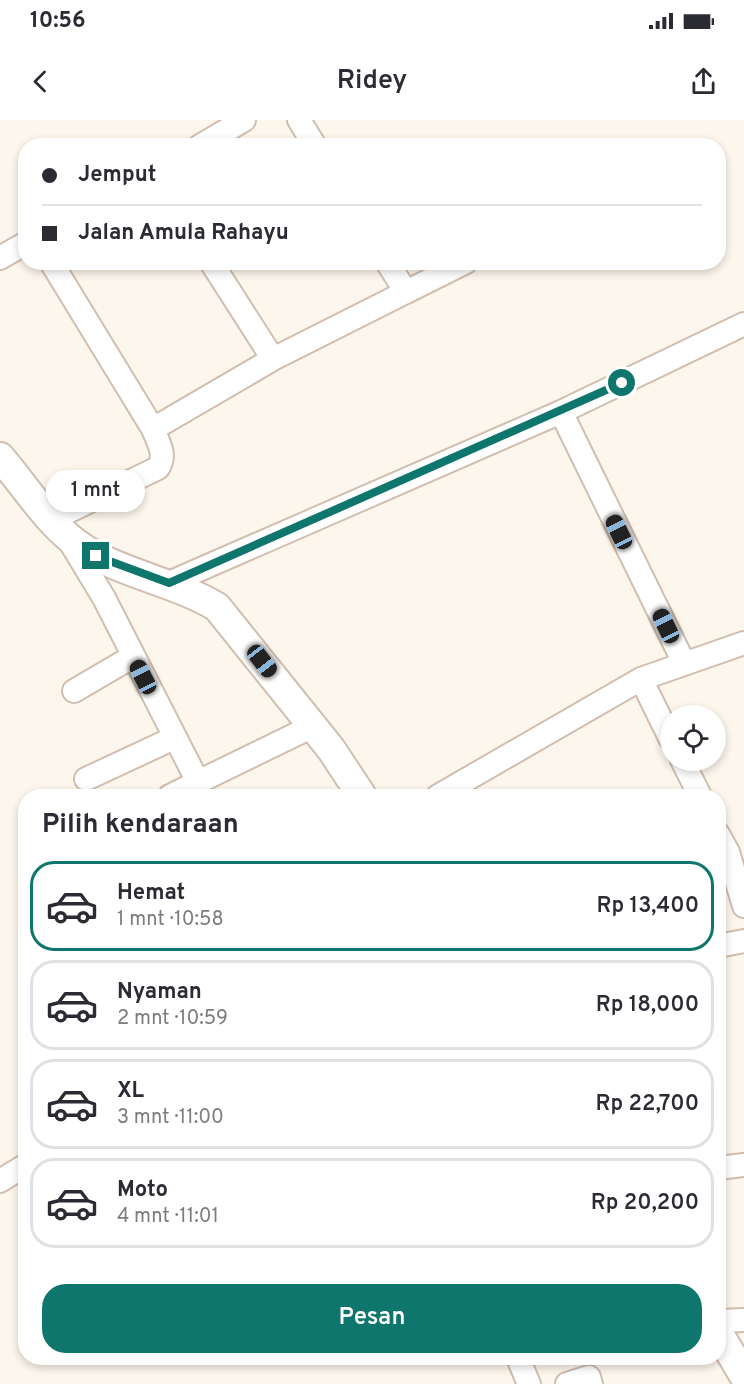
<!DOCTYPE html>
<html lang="id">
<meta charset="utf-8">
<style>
body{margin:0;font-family:Overpass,sans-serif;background:#f2f2f3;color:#2b2b33;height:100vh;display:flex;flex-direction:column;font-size:22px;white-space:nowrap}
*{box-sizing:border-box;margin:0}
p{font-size:20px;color:#7c7c81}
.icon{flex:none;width:33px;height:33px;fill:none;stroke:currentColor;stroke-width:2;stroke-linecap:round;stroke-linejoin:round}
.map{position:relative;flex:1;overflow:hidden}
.details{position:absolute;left:18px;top:669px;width:708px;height:576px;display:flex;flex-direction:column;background:#fff;border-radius:24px;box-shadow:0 3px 9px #0003}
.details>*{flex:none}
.hud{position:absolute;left:18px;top:18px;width:708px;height:132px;border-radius:24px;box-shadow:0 3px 9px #0003;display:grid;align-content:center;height:132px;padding:0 24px;background:#fff}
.buttons{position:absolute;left:660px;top:585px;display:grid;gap:12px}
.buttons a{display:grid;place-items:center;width:66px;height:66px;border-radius:50%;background:#fff;box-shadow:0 3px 9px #0003;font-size:30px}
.end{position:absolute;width:27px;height:27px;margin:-14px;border:8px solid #0f766e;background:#fff;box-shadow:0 0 0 3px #fff}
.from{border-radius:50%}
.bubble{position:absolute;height:42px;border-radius:21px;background:#fff;box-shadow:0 3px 9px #0003;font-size:20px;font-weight:600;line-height:42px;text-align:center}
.car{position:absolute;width:18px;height:36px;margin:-18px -9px;border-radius:8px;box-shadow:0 0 4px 2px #0007;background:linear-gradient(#222 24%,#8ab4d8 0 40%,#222 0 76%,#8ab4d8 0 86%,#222 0)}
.hud b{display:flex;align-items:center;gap:21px;height:57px;font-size:22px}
.hud b+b{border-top:2px solid #e1e1e2}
.hud i{width:15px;height:15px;background:#2b2b33}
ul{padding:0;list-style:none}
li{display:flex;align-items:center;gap:18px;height:90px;margin:0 12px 9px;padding:0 12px;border:3px solid #e1e1e2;border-radius:24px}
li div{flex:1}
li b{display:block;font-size:22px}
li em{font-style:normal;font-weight:600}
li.on{border-color:#0f766e}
li>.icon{width:54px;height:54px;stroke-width:1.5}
h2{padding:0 24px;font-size:27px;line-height:72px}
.button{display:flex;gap:12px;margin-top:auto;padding:12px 24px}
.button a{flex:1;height:69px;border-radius:24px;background:#0f766e;color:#fff;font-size:24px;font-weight:600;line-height:69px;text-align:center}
.status{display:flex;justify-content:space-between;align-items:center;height:42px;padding:0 30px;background:#fff;direction:ltr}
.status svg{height:16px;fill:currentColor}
header{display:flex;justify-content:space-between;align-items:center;height:78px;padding:0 24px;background:#fff;font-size:27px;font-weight:600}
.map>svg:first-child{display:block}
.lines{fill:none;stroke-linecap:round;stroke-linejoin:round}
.minor-casing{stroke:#d1beb0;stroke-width:26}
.tertiary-casing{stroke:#d1beb0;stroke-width:32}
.minor{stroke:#fff;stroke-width:22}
.tertiary{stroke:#fff;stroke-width:28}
.route{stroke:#0f766e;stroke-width:8}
</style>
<div class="status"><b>10:56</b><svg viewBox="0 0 49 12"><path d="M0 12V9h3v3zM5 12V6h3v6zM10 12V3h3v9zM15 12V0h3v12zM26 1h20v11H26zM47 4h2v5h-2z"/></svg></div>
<header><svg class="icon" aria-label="back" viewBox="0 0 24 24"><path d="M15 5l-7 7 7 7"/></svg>Ridey<svg class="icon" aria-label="share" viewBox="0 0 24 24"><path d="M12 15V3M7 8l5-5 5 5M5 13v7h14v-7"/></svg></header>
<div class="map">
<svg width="744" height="1264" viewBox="0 0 744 1264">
<rect width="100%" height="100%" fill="#fdf6ec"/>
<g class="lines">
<g class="minor-casing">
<path id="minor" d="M299,0L315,26
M200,26L244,0
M0,138L26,123
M51,142L153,309
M211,142L273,239
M406,172L466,142
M561,292L684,543
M53,399L158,348C167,335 158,322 153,309L273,239L406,172L387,142
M69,420L104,478L198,662L313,606
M169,463L561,292L744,204
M641,559L670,618
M74,571L132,537
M682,640L700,676
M86,659L174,618
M170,676L198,662
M438,676L641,559L744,523
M718,714L728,732L744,786
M718,826L744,821
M718,1048L744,1045
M0,1061L26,1045
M718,1201L744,1200
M518,1238L529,1264
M567,1264L589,1257L591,1264"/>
</g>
<g class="tertiary-casing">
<path id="tertiary" d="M0,337C26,367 50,407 83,428C122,454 175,462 217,487L331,629L362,676
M718,1212L744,1256"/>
</g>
<use href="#minor" class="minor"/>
<use href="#tertiary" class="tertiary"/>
</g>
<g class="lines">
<path class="route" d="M96,436L169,463L622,263"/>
</g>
</svg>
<div class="buttons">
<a><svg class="icon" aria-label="locate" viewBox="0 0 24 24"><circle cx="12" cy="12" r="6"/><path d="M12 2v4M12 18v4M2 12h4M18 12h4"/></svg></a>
</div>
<i class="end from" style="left:622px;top:263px"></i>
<i class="end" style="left:96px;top:436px"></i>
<div class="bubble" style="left:46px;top:350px;width:99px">1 mnt</div>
<i class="car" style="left:619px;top:412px;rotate:334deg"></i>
<i class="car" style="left:666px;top:506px;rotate:334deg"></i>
<i class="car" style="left:262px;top:541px;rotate:142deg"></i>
<i class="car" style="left:143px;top:557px;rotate:333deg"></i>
<div class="hud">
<b><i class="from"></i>Jemput</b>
<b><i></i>Jalan Amula Rahayu</b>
</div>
<section class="details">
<h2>Pilih kendaraan</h2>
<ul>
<li class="on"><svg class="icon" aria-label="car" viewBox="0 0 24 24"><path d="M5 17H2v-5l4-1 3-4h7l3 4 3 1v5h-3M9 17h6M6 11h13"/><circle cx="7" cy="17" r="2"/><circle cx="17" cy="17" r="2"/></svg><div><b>Hemat</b><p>1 mnt · 10:58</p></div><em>Rp 13,400</em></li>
<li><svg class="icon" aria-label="car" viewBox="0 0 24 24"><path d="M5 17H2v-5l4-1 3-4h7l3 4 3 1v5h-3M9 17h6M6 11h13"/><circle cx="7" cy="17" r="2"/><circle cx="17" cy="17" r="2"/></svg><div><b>Nyaman</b><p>2 mnt · 10:59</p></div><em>Rp 18,000</em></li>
<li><svg class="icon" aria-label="car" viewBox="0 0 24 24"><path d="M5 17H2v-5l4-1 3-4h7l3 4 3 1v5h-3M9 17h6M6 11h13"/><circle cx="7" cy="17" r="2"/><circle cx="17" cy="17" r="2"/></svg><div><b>XL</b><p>3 mnt · 11:00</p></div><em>Rp 22,700</em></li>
<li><svg class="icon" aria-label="car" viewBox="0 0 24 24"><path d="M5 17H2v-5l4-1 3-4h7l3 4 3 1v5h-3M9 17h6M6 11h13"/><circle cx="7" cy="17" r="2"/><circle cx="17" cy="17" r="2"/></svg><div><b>Moto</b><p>4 mnt · 11:01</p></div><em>Rp 20,200</em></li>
</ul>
<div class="button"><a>Pesan</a></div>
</section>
</div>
